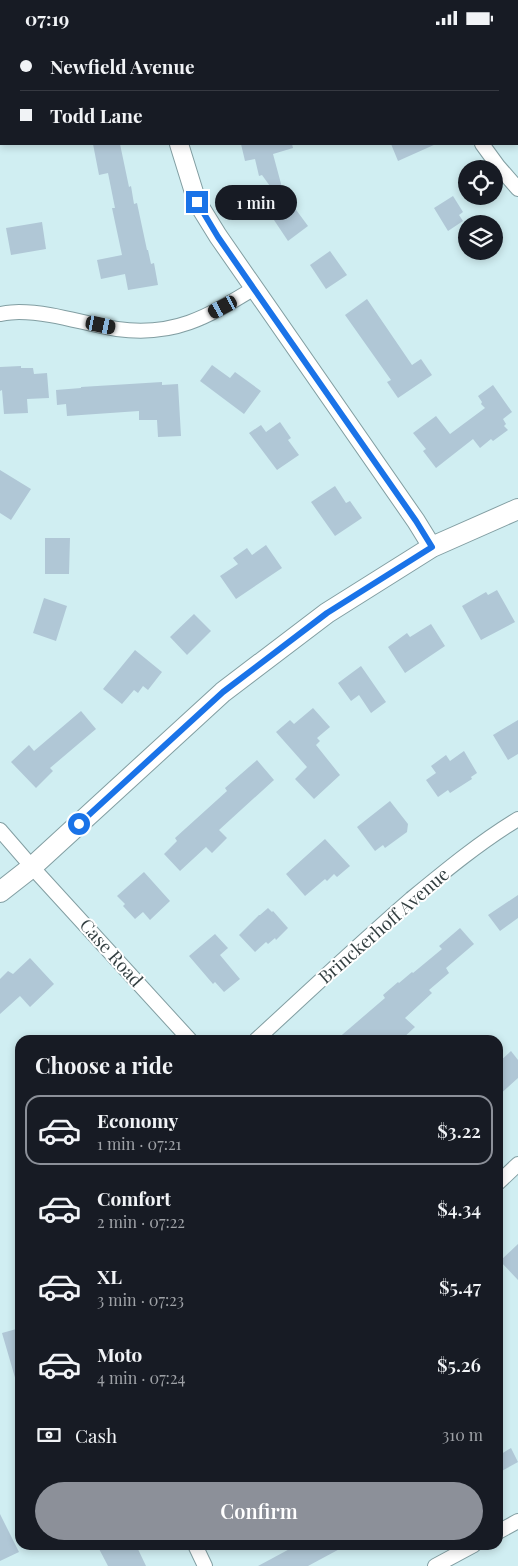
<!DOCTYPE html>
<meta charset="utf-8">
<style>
body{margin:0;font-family:"Playfair Display",serif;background:#20242c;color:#f1f3f6;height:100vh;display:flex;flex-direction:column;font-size:19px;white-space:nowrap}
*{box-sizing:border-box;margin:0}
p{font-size:16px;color:#9ea1a6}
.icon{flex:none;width:28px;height:28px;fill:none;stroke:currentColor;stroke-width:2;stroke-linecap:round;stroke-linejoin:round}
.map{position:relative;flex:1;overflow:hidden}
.panel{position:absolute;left:15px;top:1000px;width:488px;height:515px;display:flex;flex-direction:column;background:#171b24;border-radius:15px;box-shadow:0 2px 8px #0003}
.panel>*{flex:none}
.hud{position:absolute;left:0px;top:0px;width:519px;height:110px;box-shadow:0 2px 8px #0003;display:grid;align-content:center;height:110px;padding:0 20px;background:#171b24}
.controls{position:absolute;left:458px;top:125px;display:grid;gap:10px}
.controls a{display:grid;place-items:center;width:45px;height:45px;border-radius:50%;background:#171b24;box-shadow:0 2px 8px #0003;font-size:25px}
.end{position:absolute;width:22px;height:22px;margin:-11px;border:6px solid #1a73e8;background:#fff;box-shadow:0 0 0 2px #fff}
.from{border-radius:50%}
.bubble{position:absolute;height:35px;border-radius:18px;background:#171b24;box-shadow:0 2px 8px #0003;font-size:16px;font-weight:600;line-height:35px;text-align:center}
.car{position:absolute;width:15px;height:30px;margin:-15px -8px;border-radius:6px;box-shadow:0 0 4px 1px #0007;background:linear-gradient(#222 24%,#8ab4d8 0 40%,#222 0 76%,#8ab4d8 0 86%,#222 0)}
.hud b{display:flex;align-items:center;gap:18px;height:48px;font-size:19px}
.hud b+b{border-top:1px solid #363941}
.hud i{width:12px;height:12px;background:#f1f3f6}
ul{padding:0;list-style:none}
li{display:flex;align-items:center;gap:15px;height:70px;margin:0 10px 8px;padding:0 10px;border:2px solid transparent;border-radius:15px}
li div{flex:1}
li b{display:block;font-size:19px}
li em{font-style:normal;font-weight:600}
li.selected{border-color:#8c9099}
li>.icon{width:45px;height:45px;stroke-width:1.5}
h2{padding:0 20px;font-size:22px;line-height:60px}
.pay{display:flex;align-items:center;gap:12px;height:55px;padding:0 20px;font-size:19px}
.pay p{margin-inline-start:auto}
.cta{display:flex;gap:10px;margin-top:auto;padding:10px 20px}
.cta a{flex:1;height:58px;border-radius:30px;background:#8c9099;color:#fff;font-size:20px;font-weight:600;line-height:58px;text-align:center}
.status{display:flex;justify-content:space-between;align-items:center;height:35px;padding:0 25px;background:#171b24;direction:ltr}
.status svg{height:14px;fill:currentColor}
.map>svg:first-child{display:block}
.building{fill:#b0c7d6}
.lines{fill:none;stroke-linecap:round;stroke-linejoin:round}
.minor-casing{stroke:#829ea2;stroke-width:16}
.tertiary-casing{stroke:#829ea2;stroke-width:20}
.secondary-casing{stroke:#829ea2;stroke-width:22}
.minor{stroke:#fff;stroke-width:14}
.tertiary{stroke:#fff;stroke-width:18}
.secondary{stroke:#fff;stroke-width:20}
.route{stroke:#1a73e8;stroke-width:6}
.labels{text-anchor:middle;stroke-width:4;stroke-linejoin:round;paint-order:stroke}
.street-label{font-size:18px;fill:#333f41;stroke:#fff}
</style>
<div class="status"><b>07:19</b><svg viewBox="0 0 49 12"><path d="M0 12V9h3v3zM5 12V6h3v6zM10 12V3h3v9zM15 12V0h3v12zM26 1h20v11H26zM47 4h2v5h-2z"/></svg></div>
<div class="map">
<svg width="518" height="1531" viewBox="0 0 518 1531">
<rect width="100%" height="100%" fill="#d0eef2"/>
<path class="building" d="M93,109H120L129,152L131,151L134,169L137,168L147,215H148L151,229L154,228L158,250L128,255L125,239L101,244L97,225L122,220L112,173H115L108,138L99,140Z
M241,109H292L293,113L273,119L287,171L291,168L308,191L288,206L272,182L285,172L262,140L259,141L255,124L245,126Z
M391,109H436L398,126Z
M453,161L463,177L459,180L463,186L448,196L434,173Z
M42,187L46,214L11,220L6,193Z
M330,216L347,240L326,254L310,230Z
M367,264L412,330L421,324L432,340L398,363L387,347L391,345L345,280Z
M212,330L230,343L235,337L261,356L244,379L200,346Z
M21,331V333H33L34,339L47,338L49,363L27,364L28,378L4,379L2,355L0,356V332Z
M162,347V350L178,349L181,401L158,402L157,385H139V376L67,381L66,369L57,370L56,355L81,353V352Z
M493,350L512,377L503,384L506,389L504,391L508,395L493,406L491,404L480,413L473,404L436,433L423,416L426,414L413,398L436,381L450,399L485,373L481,369L482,367L478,361Z
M280,387L291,403L288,405L299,420L277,435L249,398L261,390L266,397Z
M0,435L31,454L11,485L0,478Z
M335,451L346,468L350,466L362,483L335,501L311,467Z
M45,503H70L69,539H45Z
M266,510L282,533L236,564L220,541L238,529L233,523L247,513L252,520Z
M497,555L515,587L481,605L462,571L486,557L488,560Z
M44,563L67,571L56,606L33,598Z
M194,579L211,596L187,620L170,602Z
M431,589L445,611L405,638L388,612L407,598L410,602Z
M135,615L162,637L148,655L143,651L138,658L134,655L122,669L103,654Z
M361,631L386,667L371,678L359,660L351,666L338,648Z
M313,673L330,692L317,703L320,706L316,710L340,740L314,764L295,744L307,732L276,697L290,685L294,689Z
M81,676L96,694L50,733L53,736L36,753L11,727L29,710L34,716Z
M518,685V719L508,725L493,700Z
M464,716L477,738L471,742L472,744L450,758L448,755L438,762L426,745L436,738L431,731L446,720L450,726Z
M257,725L274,745L219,795L227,803L212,818L206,812L180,836L164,819L177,806L175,803L227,756L225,753Z
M390,766L408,789L407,797L385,813L383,810L375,816L357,792Z
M325,804L350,831L337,842L334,839L327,846L325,844L305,861L286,839Z
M144,837L170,866L150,885L143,877L135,884L123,871L125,869L117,861Z
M518,860V883L500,896L488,880Z
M268,873L272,877L273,876L288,893L276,905L275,903L268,909L266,907L255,917L239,900L259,880H260Z
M460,893L474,909L446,933L449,938L429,955L432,958L405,983L415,992L401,1005H336L385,963L383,960L398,947L399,948L412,937L413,938L442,914L439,911Z
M215,899L228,913L220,920L240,944L224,957L215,947L213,949L189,921Z
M30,923L54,949L30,972L20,961L0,979V944L8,936L13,939Z
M511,1016L518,1025V1043L498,1061V1028Z
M518,1209V1245L500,1226Z
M20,1293V1345L16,1346L2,1298Z
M511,1413L518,1427L498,1438V1421Z
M0,1479L19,1517L0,1526Z
M97,1510H136L146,1531H108Z
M297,1510H347L308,1531H258Z"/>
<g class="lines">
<g class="minor-casing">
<path id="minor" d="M451,0V1
M64,1L71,0
M0,13H1
M482,109L498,131L518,154
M0,279C6,278 13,277 19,277C52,277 85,289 117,294C174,302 207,282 253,254
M0,795L32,832L190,1005
M256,1005C307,958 358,910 411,864C445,836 480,807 518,784
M498,1148L518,1129
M498,1497L518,1486
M195,1510L205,1531
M435,1531L474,1510"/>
</g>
<g class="tertiary-casing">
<path id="tertiary" d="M157,0V1
M179,109L197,167L218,201L416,486L432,512"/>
</g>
<g class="secondary-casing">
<path id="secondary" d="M0,857L32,832L223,657L327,578L432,512L518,474"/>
</g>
<use href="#minor" class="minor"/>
<use href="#tertiary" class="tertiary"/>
<use href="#secondary" class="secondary"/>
</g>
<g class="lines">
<path class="route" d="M79,789L223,657L327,578L432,512L416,486L254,254L218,202L197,167"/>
</g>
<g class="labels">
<g class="street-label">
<text transform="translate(384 891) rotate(-41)" y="6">Brinckerhoff Avenue</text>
<text transform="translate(111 918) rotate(48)" y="6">Case Road</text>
</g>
</g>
</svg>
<div class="controls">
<a><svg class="icon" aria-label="locate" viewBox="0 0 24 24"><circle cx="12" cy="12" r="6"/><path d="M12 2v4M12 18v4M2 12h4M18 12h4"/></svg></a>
<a><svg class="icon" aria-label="layers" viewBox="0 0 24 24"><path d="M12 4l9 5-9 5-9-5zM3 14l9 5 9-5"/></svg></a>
</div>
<i class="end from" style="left:79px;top:789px"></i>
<i class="end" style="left:197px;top:167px"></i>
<div class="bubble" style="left:215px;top:150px;width:82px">1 min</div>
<i class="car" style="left:223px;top:272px;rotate:242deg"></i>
<i class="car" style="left:101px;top:290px;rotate:102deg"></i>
<div class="hud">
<b><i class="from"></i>Newfield Avenue</b>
<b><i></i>Todd Lane</b>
</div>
<section class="panel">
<h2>Choose a ride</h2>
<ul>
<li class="selected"><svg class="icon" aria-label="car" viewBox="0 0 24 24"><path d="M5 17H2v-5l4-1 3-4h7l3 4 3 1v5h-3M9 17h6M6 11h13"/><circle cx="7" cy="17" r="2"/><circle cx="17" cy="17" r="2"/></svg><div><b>Economy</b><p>1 min · 07:21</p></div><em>$3.22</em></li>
<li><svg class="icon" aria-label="car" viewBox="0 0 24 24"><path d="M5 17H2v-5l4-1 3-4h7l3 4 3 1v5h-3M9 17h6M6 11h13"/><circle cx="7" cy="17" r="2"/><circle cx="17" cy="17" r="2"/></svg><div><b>Comfort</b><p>2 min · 07:22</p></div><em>$4.34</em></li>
<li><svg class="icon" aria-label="car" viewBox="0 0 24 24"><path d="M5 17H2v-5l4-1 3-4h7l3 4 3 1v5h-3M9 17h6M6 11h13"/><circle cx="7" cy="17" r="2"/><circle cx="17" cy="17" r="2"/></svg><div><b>XL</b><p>3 min · 07:23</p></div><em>$5.47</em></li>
<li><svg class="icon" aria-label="car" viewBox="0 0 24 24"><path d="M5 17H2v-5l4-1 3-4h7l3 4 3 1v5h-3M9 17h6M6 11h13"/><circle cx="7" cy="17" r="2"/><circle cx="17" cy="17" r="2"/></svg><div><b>Moto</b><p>4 min · 07:24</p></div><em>$5.26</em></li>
</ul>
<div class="pay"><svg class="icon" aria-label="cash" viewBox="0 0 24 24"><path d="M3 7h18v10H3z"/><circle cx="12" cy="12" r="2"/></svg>Cash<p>310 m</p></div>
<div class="cta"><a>Confirm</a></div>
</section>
</div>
